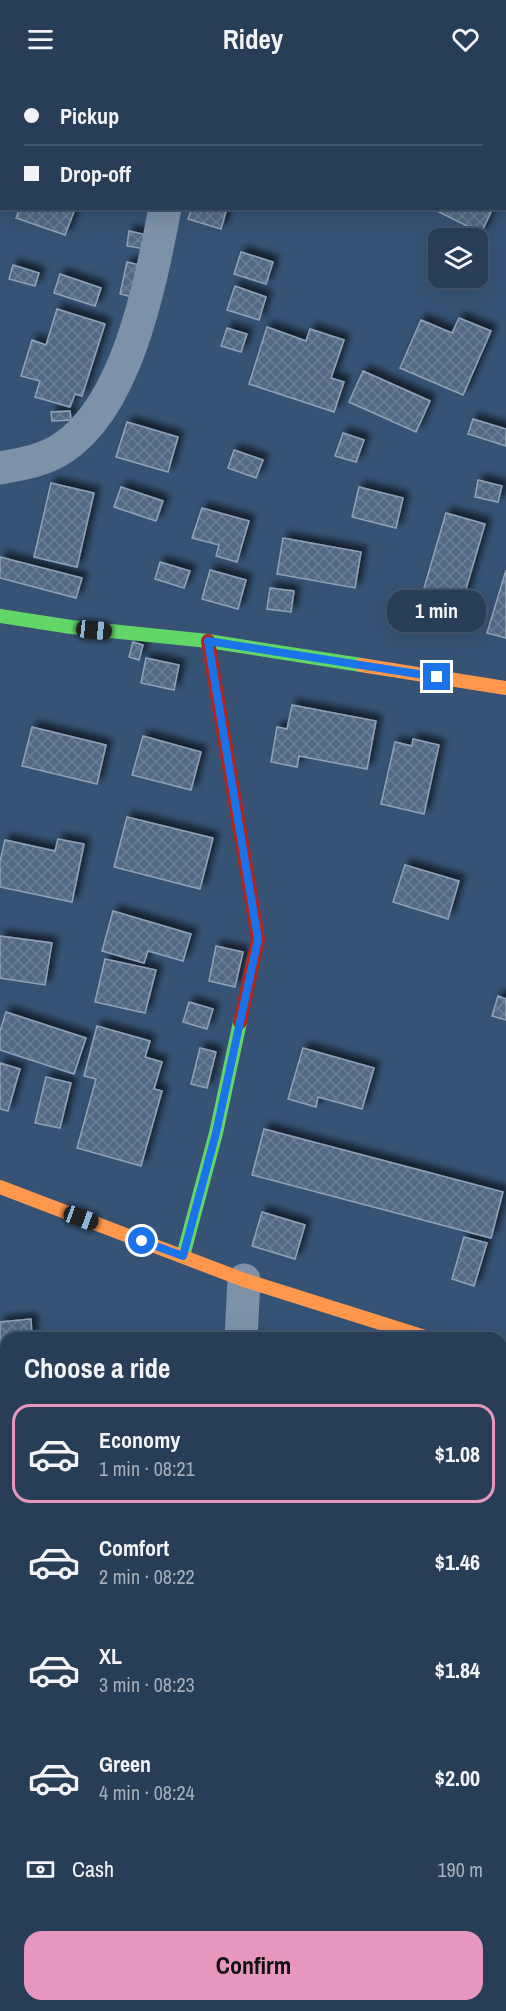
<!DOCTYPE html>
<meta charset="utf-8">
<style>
body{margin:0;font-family:"Archivo Narrow",sans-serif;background:#30455d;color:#f1f3f6;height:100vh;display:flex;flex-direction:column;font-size:22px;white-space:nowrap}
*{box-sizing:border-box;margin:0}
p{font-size:20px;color:#a5aeba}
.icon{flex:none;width:33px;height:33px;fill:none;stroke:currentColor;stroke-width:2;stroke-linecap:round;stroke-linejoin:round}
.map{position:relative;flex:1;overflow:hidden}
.panel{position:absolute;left:0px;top:1254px;width:507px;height:680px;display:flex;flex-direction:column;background:#283e57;border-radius:18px 18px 0 0;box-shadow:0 6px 24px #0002,0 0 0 2px #44576d}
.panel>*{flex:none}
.banner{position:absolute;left:0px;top:0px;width:507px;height:132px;box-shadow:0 6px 24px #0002,0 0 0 2px #44576d;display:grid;align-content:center;height:132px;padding:0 24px;background:#283e57}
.fabs{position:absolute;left:428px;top:150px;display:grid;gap:12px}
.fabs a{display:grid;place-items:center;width:60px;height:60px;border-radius:12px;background:#283e57;box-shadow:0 6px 24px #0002,0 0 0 2px #44576d;font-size:30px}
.end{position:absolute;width:27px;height:27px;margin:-14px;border:8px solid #1a73e8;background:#fff;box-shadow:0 0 0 3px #fff}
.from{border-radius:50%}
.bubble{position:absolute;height:42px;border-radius:18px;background:#283e57;box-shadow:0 6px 24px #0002,0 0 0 2px #44576d;font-size:20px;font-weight:800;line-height:42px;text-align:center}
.car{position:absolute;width:18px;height:36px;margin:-18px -9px;border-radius:8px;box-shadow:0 0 4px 2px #0007;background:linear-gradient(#222 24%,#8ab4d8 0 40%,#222 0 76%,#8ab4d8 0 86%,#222 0)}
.banner b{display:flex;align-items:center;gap:21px;height:57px;font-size:22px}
.banner b+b{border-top:2px solid #44576d}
.banner i{width:15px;height:15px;background:#f1f3f6}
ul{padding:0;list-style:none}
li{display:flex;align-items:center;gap:18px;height:99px;margin:0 12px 9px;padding:0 12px;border:3px solid transparent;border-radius:18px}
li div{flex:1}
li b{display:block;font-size:22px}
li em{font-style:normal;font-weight:800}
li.selected{border-color:#e797bd}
li>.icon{width:54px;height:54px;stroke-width:1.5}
h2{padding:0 24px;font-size:27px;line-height:72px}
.pay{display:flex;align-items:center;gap:15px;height:66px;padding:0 24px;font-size:22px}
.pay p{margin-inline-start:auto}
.primary-button{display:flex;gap:12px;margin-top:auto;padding:12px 24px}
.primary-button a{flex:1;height:69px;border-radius:18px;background:#e797bd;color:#111;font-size:24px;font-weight:800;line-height:69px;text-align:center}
header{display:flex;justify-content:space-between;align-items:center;height:78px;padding:0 24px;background:#283e57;font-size:27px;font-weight:800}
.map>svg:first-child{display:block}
.building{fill:url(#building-cross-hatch);stroke:#92a2b6;stroke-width:1.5;filter:url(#shadow)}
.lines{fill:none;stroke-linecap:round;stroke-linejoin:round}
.street{stroke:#7d92a8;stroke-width:33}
.fast{stroke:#63d668;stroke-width:14}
.slow{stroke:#ff974d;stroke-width:14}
.jam{stroke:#b3261e;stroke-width:14}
.route{stroke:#1a73e8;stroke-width:8}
</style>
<header><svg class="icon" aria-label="menu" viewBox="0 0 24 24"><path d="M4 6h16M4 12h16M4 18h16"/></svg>Ridey<svg class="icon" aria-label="heart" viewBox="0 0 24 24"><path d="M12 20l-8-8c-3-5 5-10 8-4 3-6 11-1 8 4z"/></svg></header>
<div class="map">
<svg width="506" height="1933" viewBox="0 0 506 1933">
<defs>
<pattern id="building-cross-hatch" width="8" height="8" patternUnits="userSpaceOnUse" patternTransform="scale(1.5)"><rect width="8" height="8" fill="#526984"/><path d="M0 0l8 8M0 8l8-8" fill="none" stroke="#6c8096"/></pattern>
<filter id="shadow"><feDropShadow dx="5.5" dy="-5.5" stdDeviation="3" flood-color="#0009"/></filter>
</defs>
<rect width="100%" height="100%" fill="#365274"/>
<path class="building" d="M0,0H50L2,2V24Z
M236,0H297L236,2Z
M20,130H74L75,131L65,157L16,140Z
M192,130H227L221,151L188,141Z
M431,130H493L481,155Z
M129,153L147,157L145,171L127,168Z
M241,174L273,184L266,206L234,196Z
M127,184L144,188L137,220L120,216Z
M13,187L39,195L35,208L9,201Z
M60,196L101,210L95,228L54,215Z
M235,208L266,219L259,242L227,232Z
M57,231L105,246L82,318L75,316L70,329L35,319L40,303L21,298L32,262L46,267Z
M459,240L491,253L463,317L400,290L421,242L452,255Z
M267,249L306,263L310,251L344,262L331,300L344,304L334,334L249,306Z
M227,250L247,256L241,274L221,268Z
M363,293L430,323L416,354L349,324Z
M70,333L71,342L52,343L51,334Z
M473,341L506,351V368L468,356Z
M127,344L178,359L168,394L116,379Z
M343,355L364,362L356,384L335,378Z
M234,372L263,382L256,400L228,390Z
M478,402L502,408L498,424L475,419Z
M51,405L94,415L77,489L34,479Z
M121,409L163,423L156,443L114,429Z
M359,409L403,420L396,450L352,439Z
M202,430L249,443L237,484L216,478L219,467L192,460Z
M446,435L485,446L456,545L417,534Z
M283,460L361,474L355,510L277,496Z
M0,479L82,500L76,520L0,500Z
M160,484L190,493L184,510L155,501Z
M210,492L246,502L238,531L202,521Z
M506,492V560L487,555Z
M270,510L294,513L291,534L267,531Z
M133,564L143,567L139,582L129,579Z
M146,580L179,587L174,612L141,605Z
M292,627L376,643L367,691L299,678L297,689L271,684L277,649L287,651Z
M32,649L106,667L97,706L22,688Z
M143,658L201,674L191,712L132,697Z
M413,661L439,667L424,736L381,726L395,664L412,668Z
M127,739L213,760L200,811L114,789Z
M58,761L84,766L72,824L0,809V783L5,762L55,773Z
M405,787L459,803L448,841L393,824Z
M113,833L191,856L183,883L148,873L144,885L102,873Z
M0,858L52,865L45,907L0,900Z
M216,868L243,874L235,909L209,903Z
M105,881L156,892L145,935L95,924Z
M498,918L506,921V942L492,938Z
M189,924L213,931L207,951L183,944Z
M6,934L86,960L74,996L0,972V953Z
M97,948L150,963L145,979L162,984L154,1011L162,1013L141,1088L77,1070L96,1001L84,998Z
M200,970L216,974L207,1010L191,1006Z
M303,970L374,990L362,1031L318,1019L316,1029L288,1021Z
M0,985L20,991L8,1033L0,1031Z
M46,999L71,1005L60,1050L35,1045Z
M264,1051L503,1114L491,1160L252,1097Z
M262,1134L305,1147L295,1181L252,1168Z
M464,1159L487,1165L474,1208L452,1201Z
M31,1241L32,1260H6V1480L0,1406V1244Z
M502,1487L506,1488V1517L501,1515Z
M501,1545L506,1546V1608L503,1620L501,1619Z
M501,1631H506V1709H501Z
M501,1731H504L501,1771Z
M319,1928H375L378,1933H321Z
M393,1928H429L417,1933H396Z"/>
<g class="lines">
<path class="street" d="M189,2V0
M0,390C22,386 42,383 61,371C128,329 151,202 165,130
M241,1260L244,1202
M501,1283L506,1285
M462,1928L466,1933
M160,1933L161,1928"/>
<path class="fast" d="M0,538L71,549L208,563L361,587
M183,1178L216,1055L240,944"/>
<path class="slow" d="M361,587L506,610
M0,1109L244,1202L428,1260"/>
<path class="jam" d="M208,563L258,861L240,944"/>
</g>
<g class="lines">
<path class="route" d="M142,1163L183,1178L216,1055L258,861L208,563L437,599"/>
</g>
</svg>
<div class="fabs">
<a><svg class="icon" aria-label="layers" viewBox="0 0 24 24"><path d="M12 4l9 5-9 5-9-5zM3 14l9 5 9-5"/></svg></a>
</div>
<i class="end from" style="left:142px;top:1163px"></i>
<i class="end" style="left:437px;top:599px"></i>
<div class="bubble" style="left:387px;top:512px;width:99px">1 min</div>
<i class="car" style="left:94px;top:552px;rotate:96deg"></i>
<i class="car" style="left:81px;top:1140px;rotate:110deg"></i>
<div class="banner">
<b><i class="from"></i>Pickup</b>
<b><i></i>Drop-off</b>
</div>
<section class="panel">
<h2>Choose a ride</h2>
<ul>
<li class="selected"><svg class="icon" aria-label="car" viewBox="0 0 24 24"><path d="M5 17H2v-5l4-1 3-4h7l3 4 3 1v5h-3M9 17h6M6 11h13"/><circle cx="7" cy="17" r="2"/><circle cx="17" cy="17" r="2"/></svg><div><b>Economy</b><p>1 min · 08:21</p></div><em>$1.08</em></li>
<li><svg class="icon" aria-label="car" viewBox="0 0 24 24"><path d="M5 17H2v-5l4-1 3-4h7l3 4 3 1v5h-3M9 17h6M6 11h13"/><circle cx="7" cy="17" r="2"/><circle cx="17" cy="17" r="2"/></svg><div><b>Comfort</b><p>2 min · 08:22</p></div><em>$1.46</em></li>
<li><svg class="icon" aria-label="car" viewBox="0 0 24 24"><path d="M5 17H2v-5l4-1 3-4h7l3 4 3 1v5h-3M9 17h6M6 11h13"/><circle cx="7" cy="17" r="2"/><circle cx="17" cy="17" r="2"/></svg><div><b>XL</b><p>3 min · 08:23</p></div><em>$1.84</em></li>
<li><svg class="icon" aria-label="car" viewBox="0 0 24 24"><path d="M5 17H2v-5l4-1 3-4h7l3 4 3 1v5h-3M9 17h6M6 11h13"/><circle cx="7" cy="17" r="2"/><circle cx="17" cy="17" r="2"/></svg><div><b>Green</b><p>4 min · 08:24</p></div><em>$2.00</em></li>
</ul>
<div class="pay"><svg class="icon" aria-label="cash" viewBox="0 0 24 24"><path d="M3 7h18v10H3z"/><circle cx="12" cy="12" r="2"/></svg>Cash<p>190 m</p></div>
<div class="primary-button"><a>Confirm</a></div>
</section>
</div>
